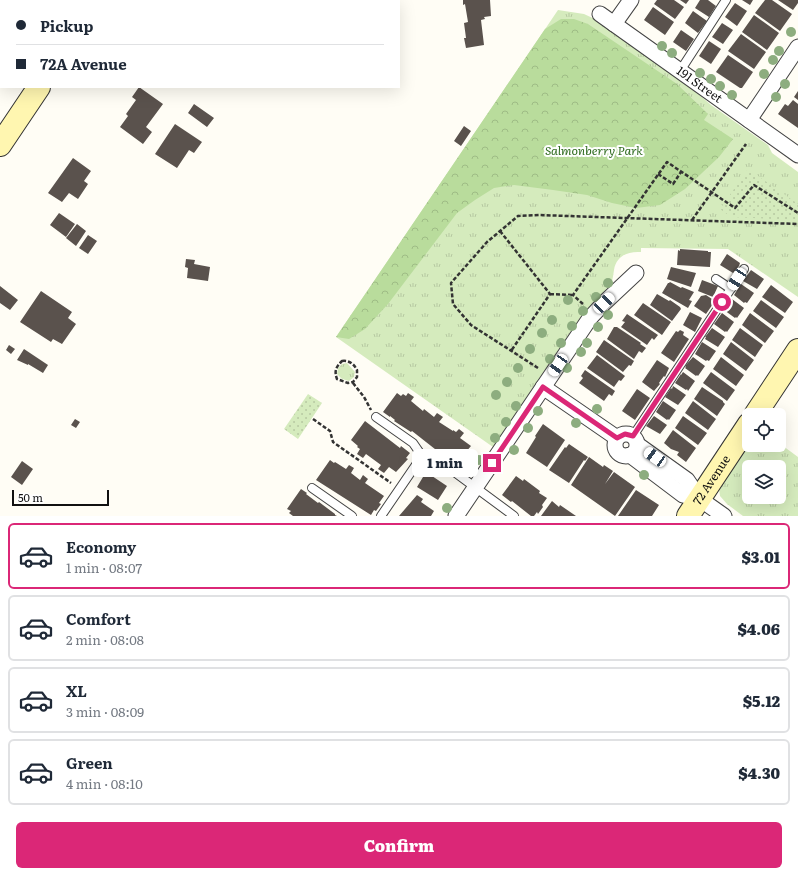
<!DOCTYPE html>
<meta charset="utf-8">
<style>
body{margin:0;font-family:Literata,serif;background:#f6f6f7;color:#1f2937;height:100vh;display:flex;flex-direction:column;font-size:15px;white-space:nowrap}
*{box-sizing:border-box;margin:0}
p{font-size:13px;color:#747a83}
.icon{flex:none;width:22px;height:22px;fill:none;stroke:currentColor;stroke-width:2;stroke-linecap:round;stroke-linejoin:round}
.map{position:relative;height:516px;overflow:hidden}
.side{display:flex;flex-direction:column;background:#fff;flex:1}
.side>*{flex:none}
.hud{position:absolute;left:0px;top:0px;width:400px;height:88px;box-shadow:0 4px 16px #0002;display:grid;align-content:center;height:88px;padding:0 16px;background:#fff}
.controls{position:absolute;left:742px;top:408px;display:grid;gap:8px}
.controls a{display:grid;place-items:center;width:44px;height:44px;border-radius:6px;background:#fff;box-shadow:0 4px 16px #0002;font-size:20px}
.scale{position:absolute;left:12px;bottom:10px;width:97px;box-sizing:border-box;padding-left:4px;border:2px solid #111;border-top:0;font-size:11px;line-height:14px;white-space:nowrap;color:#111;-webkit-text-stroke:3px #fff;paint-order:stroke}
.end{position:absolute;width:18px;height:18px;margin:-9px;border:5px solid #db2777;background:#fff;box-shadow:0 0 0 2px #fff}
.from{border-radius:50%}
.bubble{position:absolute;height:28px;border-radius:6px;background:#fff;box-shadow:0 4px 16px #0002;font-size:13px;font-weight:800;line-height:28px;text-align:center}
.car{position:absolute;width:12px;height:24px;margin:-12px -6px;border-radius:5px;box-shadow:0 0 3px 1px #0007;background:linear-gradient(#fff 24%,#345 0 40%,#fff 0 76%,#345 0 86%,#fff 0)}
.hud b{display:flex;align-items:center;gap:14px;height:38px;font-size:15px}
.hud b+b{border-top:1px solid #e0e1e3}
.hud i{width:10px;height:10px;background:#1f2937}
ul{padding:7px 0 0;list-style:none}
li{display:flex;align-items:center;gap:12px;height:66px;margin:0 8px 6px;padding:0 8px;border:2px solid #e0e1e3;border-radius:6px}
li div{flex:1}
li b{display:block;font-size:15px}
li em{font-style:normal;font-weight:800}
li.current{border-color:#db2777}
li>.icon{width:36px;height:36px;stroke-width:1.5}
.action{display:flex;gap:8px;margin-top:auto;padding:8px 16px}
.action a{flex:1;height:46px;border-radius:6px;background:#db2777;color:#fff;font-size:16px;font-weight:800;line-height:46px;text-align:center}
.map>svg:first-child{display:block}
.grass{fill:url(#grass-tufts);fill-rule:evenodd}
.forest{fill:url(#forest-crowns)}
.garden{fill:url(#garden-dots)}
.building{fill:#5a524d}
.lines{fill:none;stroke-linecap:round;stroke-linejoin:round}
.lane-casing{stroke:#444;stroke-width:10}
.street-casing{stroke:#444;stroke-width:17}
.secondary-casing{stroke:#333;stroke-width:24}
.path{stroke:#333;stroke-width:2.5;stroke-dasharray:4 2;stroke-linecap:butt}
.lane{stroke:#fff;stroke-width:8}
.street{stroke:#fff;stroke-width:15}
.secondary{stroke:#fff6b0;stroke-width:22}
.tree{fill:#8dad7f}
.route{stroke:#db2777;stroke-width:5}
.labels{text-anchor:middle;stroke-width:4;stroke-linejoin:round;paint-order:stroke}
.street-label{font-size:12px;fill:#111;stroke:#fff}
.park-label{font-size:12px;font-style:italic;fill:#2f6b1f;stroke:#fff}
</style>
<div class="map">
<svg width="798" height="516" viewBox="0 0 798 516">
<defs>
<pattern id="grass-tufts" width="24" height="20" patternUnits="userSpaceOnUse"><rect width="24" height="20" fill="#d5ebbd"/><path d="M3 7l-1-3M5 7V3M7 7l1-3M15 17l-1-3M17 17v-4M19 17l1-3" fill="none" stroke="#b6c8a1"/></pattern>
<pattern id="forest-crowns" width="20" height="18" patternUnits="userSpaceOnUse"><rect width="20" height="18" fill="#b9dc9c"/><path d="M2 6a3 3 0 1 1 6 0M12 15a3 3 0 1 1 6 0" fill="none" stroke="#9ebc85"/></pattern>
<pattern id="garden-dots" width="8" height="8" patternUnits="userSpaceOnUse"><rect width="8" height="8" fill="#d5ebbd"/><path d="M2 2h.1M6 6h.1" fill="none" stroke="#b6c8a1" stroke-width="1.8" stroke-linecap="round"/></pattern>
</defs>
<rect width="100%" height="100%" fill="#fffdf5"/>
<path class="grass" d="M558,10L584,14L599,21L687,84L711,105L768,145L772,153L798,172V297L728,249L641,248V252C628,251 616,256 614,270C613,276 613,280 610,285L582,315L493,447L336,337Z
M347,363L355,372L354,377L349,381L342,379L337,374L338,368L342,364Z
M779,443L798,457V516H743L727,504L720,496L719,489L724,475L750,445H779ZM749,467H779V497H749Z"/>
<path class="forest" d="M561,19H574L588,24L677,84L708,114L704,120L733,139L719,157L685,189L660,205L636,208L612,203L587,195L553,190L514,185L494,188L475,200L457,213L388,304L365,329L349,339L336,337L545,29Z"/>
<path class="garden" d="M748,169L798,204V220L731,217L720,209Z
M308,394L322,403L298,439L284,429Z"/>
<path class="building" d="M463,0H490L491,16L484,17L485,19L481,20L484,45L466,48L464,38H466L464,23L468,22L465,4L463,5Z
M657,0H674L684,7L675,19L654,4Z
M680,0H689L686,4Z
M700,0H708L716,6L709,17L695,8Z
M742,0H753L750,5Z
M765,0H772L792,14L780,31L755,13Z
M778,0H798V3L793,10Z
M735,3L747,11L737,26L725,17Z
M653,7L674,22L665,35L644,20Z
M693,11L707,21L698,33L685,23Z
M754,15L779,33L767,50L742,32Z
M722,23L733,30L723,44L712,37Z
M681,30L694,39L686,51L673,42Z
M741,34L766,52L754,69L728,51Z
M709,41L721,49L711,64L699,56Z
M728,55L753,72L742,88H740L716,72Z
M139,87L163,104L146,127L152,132L143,144L120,127L128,116L126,114L136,100L132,97Z
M798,91V100L794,97Z
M793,100L798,104V128L778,114L785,104L788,106Z
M194,104L214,118L207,127L188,113Z
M175,124L202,142L194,153L189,150L177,168L155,154Z
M464,126L471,131L461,146L454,141Z
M73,158L91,171L84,181L88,184L78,199L69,193L62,202L48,193Z
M59,213L75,224L66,237L50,225Z
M77,224L86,231L76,246L66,238Z
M88,235L97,241L88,254L79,248Z
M680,249L708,251V252H711L710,267L677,265L678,250L680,251Z
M727,254L740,263L739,266L733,273L720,265Z
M186,259L195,260L194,264L210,267L208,281L187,278L188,268L185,267Z
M671,267L696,273L691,287L667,279Z
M751,270L764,279L757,289L743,281Z
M702,280L718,286L713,297L698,291Z
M670,282L681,288L682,287L694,292L689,300L692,301L688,308L662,293L668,283H669Z
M741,284L754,293L747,303L745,302L744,303L734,295Z
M771,285L793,302L785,313L762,297Z
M0,286L18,300L10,310L0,303Z
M41,291L72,312L68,318L76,324L62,344L53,339L51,342L20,322Z
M657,294L669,301L670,300L680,307L681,309L672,321L650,305Z
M706,295L715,301L706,314L694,306L701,296Z
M732,299L744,308L737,318L736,317L735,318L724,310Z
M761,300L784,317L776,328L753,311Z
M643,303L671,322L662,335L634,315Z
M690,312L702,318L695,332L683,325Z
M722,313L734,322L727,332L726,331L725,332L714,324Z
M750,313L774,331L765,343L742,325Z
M627,314L658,335L654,340L652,338L647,345L621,327L625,322L622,321Z
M614,327H617L641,343L640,344L646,348L642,353L639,351L634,359L607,339Z
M712,328L725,337L718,347L705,339L706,337H705Z
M740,328L763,345L755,357L732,340Z
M680,330L684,332L683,335L689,339L674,362L661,353L676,331L678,332Z
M604,340L634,361L631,366L629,365L623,372L596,352Z
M702,342L716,351L709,361L707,360L706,361L695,354Z
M731,342L754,360L746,371L723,354Z
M9,345L15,349L11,354L6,350Z
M24,349L48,365L43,373L28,364V365L17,360Z
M597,355L625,376L621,381L619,380L614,387L587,368Z
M693,357L705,366L698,376L697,375L696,376L685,368L686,367L685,366Z
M721,357L744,375L736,386L713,369Z
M657,360L669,368L665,377L664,376L661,380L659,383L660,384L654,391L642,382Z
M585,370L615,391L612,396L609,394L604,401L579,383L583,378L581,376Z
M683,372L695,381L688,391L687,389L686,390L675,383L681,374V375Z
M711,372L735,390L727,401L703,383Z
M673,386L686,395L678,405L665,397L671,388L672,389Z
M702,387L723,401V402L725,404L717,416L694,399Z
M637,389L650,398L635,420L622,411Z
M397,393L401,396L403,394L406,396L408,393L414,397L411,401L423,411L424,409L434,417L437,413L443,417L439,422L453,431V430L456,432L459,429L464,433L460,438L471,446L465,453L467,455L463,461L461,460L457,465L446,456V455L441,451L440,453L412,431L411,432L394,421L395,420L390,416V417L383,412Z
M663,401L676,410L669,420L668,419L667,420L656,412Z
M693,401L716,419L708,430L685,413Z
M654,416L667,425L660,434L646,426Z
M683,416L707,433L698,445L675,428Z
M75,419L80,422L76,428L71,425Z
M365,421L400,448L401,446L410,453L406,458L408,459L396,472L389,467L384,473L378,469L381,465L366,454L363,458L357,454L360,449L357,447L358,446L351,440Z
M543,424L565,440L547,467L526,453L536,437L535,436Z
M673,430L696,448L686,462L677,455L679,452L671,449L664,443Z
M569,444L588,457L585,461L584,460L569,483L549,470L565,447L566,448Z
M589,457L603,467L604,465L613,471L605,484L614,472L635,487L615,516L571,485Z
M330,460L334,463L335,462L346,469L349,465L354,468L351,473L360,480L363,475L368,479L365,483L384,496L379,503L381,504L376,511L374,510L371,515L316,480Z
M22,461L33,469L22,485L11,477Z
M426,472L447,486L438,500L417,487Z
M516,476L523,481L524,479L540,491L539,493L547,498L542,505L543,507L538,514L537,512L534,516H531L512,501L511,502L502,495Z
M301,489L307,493L306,494L318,503L319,502L335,514V515L337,516H293L289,513L291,511L287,509Z
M636,490L659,505L652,516H618Z
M417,495L423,499L421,502L434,511L431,516H399Z
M552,501L559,507L560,505L576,516H541Z"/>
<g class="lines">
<g class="lane-casing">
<path id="lane" d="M680,71L726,0
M716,279L731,289
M376,417L413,443L422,456L445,465L514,516
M633,436L744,269
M312,488L352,516
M381,516L422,456"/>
</g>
<g class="street-casing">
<g id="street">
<path id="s1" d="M600,14L798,155"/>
<path d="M614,24L631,0"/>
<path d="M749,120L798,47"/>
<path d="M543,387L617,438"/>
<circle cx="626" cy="445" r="11"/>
<path d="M638,445L687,480L700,499L724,516"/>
<path d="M630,455L683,495L700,499"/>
<path d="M456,516L590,318L604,303L636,273"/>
</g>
</g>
<g class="secondary-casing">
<g id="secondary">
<path d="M95,1L96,0"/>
<path d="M0,145L39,87"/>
<path d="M755,415L798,350"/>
<path id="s2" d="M688,516L749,424"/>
</g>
</g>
<path class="path" d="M658,174L673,184L681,172
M692,220L746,144
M500,231L550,294L511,351
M550,294L573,295
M583,304L573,295L667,162L735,208L754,185L798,213
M342,361C349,360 354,364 357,370V377L353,382L348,383L337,379C334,371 336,367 342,361Z
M538,368L471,325L453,304L451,283L487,242L518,216L539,215L798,224
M353,383L364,397L371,410
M313,419L330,431L333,442L391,483"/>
<use href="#lane" class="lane"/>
<use href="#street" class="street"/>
<use href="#secondary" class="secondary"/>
</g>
<g class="tree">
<circle cx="791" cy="32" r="5"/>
<circle cx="662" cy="46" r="5"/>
<circle cx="779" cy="51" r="5"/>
<circle cx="672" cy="53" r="5"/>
<circle cx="773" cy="60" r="5"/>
<circle cx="700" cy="73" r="5"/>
<circle cx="764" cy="74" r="5"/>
<circle cx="711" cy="79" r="5"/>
<circle cx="785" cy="84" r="5"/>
<circle cx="720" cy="86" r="5"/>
<circle cx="732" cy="95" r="5"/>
<circle cx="776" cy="97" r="5"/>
<circle cx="608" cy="283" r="5"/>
<circle cx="596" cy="297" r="5"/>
<circle cx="568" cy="300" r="5"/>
<circle cx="583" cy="311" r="5"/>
<circle cx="608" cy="315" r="5"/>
<circle cx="552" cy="320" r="5"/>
<circle cx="572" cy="326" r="5"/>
<circle cx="598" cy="327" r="5"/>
<circle cx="542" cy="333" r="5"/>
<circle cx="561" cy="343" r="5"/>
<circle cx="587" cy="343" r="5"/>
<circle cx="530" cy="349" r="5"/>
<circle cx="581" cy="352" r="5"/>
<circle cx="550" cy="359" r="5"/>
<circle cx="518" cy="368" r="5"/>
<circle cx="567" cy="368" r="5"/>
<circle cx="507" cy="382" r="5"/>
<circle cx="496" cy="395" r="5"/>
<circle cx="516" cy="406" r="5"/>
<circle cx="597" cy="409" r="5"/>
<circle cx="538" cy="411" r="5"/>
<circle cx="506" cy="422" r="5"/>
<circle cx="576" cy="423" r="5"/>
<circle cx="528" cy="428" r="5"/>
<circle cx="495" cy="438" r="5"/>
<circle cx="514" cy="450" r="5"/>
<circle cx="479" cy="460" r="5"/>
<circle cx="644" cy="475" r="5"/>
<circle cx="447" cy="508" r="5"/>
</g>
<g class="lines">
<path class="route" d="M492,463L543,387L617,438L625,434L633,436L722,302"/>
</g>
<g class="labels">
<g class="street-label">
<text dy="4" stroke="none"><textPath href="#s1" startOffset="122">191 Street</textPath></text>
<text dy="4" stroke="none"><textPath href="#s2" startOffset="43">72 Avenue</textPath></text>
</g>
<g class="park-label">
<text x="594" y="155">Salmonberry Park</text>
</g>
</g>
</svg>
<div class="controls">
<a><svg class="icon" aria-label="locate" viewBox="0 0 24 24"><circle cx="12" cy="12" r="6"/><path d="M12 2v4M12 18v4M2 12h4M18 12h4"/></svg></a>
<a><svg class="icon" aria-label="layers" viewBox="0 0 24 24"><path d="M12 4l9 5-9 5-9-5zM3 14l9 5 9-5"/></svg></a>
</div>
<div class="scale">50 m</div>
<i class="end from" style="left:722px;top:302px"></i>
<i class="end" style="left:492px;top:463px"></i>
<div class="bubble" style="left:412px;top:449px;width:66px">1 min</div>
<i class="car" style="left:737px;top:279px;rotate:213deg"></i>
<i class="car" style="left:604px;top:303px;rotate:46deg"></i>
<i class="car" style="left:558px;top:365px;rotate:214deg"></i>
<i class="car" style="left:655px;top:457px;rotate:305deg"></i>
<div class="hud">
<b><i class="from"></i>Pickup</b>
<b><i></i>72A Avenue</b>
</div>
</div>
<section class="side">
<ul>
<li class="current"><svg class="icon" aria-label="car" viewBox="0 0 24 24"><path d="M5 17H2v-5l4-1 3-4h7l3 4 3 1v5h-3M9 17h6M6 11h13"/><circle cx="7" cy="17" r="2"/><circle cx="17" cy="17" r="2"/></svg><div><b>Economy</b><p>1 min · 08:07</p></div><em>$3.01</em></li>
<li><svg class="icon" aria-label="car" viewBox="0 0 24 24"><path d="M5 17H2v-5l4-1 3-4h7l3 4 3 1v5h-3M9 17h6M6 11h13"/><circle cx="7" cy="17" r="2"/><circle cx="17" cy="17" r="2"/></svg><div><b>Comfort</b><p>2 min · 08:08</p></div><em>$4.06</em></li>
<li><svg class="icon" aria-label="car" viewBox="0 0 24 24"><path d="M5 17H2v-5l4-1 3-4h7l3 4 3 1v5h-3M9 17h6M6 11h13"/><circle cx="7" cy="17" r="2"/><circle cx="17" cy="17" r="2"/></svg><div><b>XL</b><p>3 min · 08:09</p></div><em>$5.12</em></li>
<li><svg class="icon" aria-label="car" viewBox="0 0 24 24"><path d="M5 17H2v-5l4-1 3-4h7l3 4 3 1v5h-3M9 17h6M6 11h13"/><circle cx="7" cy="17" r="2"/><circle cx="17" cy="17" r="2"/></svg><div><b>Green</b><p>4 min · 08:10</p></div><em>$4.30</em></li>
</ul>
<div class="action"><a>Confirm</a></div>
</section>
